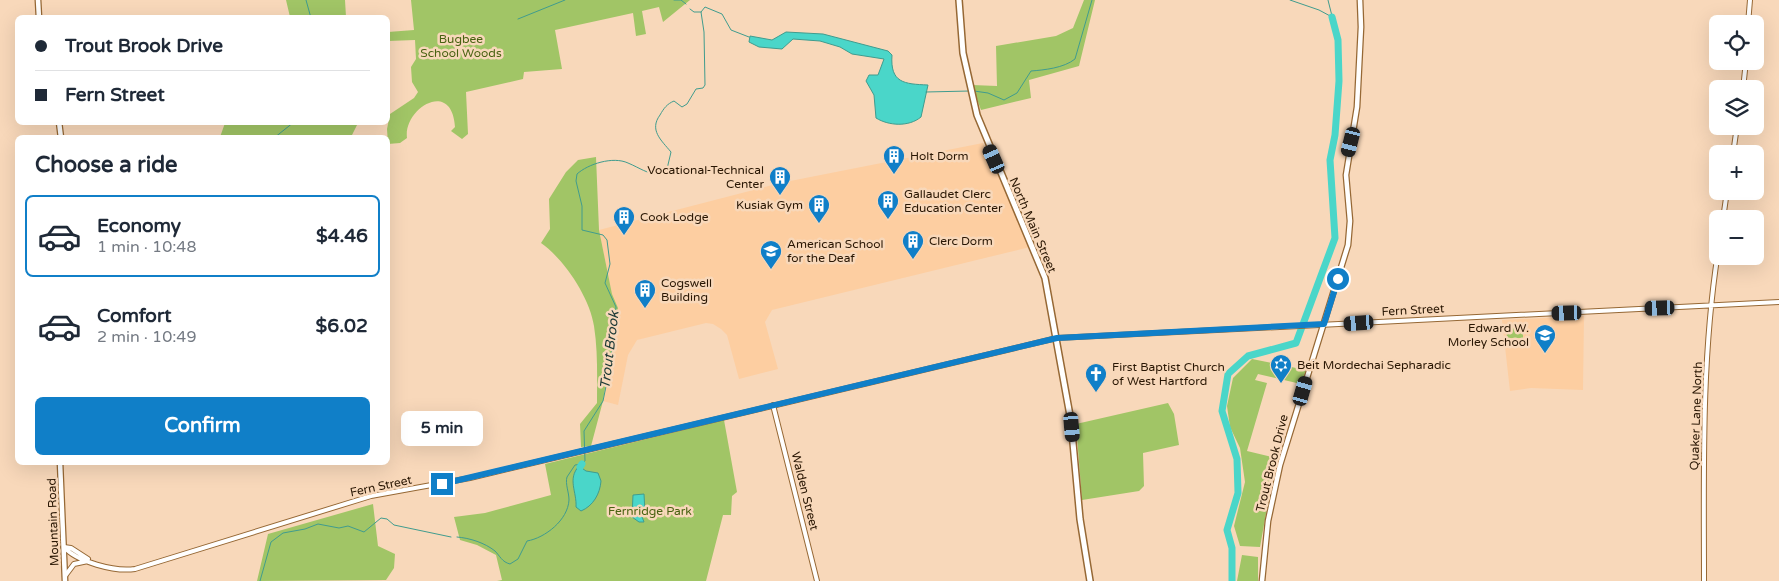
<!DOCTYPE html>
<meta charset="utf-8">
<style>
body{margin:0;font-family:"Varela Round",sans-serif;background:#f2f2f3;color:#1f2937;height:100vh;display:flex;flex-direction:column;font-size:19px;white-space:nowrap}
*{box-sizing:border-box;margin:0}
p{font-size:16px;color:#747a83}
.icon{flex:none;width:28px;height:28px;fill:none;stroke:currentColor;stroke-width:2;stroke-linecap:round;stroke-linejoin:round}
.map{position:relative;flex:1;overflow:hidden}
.panel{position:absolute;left:15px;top:135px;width:375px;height:330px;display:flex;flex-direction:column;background:#fff;border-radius:8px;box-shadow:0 5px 20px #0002}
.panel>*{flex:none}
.top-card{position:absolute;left:15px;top:15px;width:375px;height:110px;border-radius:8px;box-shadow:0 5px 20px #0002;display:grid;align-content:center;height:110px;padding:0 20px;background:#fff}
.buttons{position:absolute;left:1709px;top:15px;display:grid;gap:10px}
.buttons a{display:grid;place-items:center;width:55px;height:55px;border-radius:8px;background:#fff;box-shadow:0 5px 20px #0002;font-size:25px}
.end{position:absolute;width:22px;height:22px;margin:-11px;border:6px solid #107fc8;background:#fff;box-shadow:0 0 0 2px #fff}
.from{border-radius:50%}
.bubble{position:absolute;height:35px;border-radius:8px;background:#fff;box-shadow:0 5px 20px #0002;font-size:16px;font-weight:700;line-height:35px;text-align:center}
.car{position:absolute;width:15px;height:30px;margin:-15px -8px;border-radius:6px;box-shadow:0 0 4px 1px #0007;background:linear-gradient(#222 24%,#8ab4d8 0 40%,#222 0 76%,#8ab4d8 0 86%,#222 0)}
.top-card b{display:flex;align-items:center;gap:18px;height:48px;font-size:19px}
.top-card b+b{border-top:1px solid #e0e1e3}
.top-card i{width:12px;height:12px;background:#1f2937}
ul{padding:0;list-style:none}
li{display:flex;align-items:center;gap:15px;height:82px;margin:0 10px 8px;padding:0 10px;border:2px solid transparent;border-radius:8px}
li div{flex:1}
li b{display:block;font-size:19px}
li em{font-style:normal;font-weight:700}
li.current{border-color:#107fc8}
li>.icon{width:45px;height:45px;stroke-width:1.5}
h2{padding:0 20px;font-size:22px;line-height:60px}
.action{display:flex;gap:10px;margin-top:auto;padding:10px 20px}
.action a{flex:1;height:58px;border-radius:8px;background:#107fc8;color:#fff;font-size:20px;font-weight:700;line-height:58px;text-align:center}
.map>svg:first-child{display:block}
.built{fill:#fdcea1}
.green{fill:#a1c566}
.water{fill:#4ad6c9;stroke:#409c8e}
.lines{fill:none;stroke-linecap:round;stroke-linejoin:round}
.stream{stroke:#409c8e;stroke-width:1}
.river{stroke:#4ad6c9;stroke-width:7}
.tertiary-casing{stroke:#966835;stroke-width:6}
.secondary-casing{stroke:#966835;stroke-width:7}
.primary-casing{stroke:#966835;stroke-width:8}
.tertiary{stroke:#fff;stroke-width:4}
.secondary{stroke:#fff;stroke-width:4.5}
.primary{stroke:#fff;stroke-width:5}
.route{stroke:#107fc8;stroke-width:6}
.labels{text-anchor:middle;stroke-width:5;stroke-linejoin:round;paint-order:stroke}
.park-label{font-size:12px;fill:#486211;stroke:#f8d8ba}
.poi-label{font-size:12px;fill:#291603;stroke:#f8d8ba;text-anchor:start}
.street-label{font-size:12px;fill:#291603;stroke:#f8d8ba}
.water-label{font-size:14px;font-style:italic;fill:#1c3936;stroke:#f8d8ba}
</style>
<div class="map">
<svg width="1779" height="581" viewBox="0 0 1779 581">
<rect width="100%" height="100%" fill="#f8d8ba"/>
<path class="built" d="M983,143L1030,247L772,310L765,322L778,369L739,379L727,335L721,329L713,324L706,323L637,340L628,355L618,405L603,401L618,308L612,294L599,230L780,183Z
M1584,316L1583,390L1531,388L1510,391L1502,320Z"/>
<path class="green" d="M286,0H345L346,17H290Z
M411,0H690L663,22L659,7L642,11L646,34L636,36L633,13L555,30L562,69L524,72L523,79L466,92L468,134L462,139L451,131L455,127C452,78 403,109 407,138L400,143L388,144L387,129L390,114L414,98L418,92L412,82L411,67L416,59L415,40L388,41V32L414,30Z
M1084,0H1095L1079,66L1029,80L1031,98L981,110L972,85L997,86L996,46L1056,36L1073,28Z
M225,123V122L358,123L351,137H220Z
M596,157L599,230L612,294L618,308L603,401L591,446L581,447L580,424L597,403C597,378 598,351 594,326C590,298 564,259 541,243L550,229L549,199L566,172L578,160Z
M1523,324V338H1507L1506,325Z
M1252,359L1306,370L1301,384L1258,374L1255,380L1267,383L1247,451L1276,458L1260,547L1240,546L1234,526L1245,482L1240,448L1230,427L1227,406L1233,378Z
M1168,403L1174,414L1179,445L1143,453L1144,486L1139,491L1082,500L1076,424Z
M724,420L737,492L732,496L731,515H723L706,581H497L502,580L496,555L477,545L460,540L454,517L485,513L551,495L545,464Z
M373,504L378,546L395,554L394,568L386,580L257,581L268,534Z
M1242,555L1258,557V581H1237Z"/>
<path class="water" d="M786,32L823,34L888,51L892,55C890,83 904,84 928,85L921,117C909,127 889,126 876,118L874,95L866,81L869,75H878L884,59L852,54L840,47L820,41L793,39L782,49L759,47L749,42L750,36L772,40Z
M579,466L586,471L598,473L601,481C600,494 593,506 581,511L576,507C577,492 567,479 579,466Z
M644,494L645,512L641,514L644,522H639L632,517L633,495Z"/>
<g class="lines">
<path class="stream" d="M306,0L311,18
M674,0H681L686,4
M1290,0L1319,10L1332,17
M1328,0L1332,16
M690,9L694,12H701
M518,19L565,0
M974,91L988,93L1004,100L1017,93L1031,71C1044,70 1064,68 1075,59L1092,0
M926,92L970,91
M274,138L294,122
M457,537C470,538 485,543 495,551C500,556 502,562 510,564L518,559L527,541C545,538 568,520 569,500C569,492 565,484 567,477L575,465L582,464L585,461L584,431L603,401L610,367L616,307L605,283L610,264L607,240L603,235L582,230V206L576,181L577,174C588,164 613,156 628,163C640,168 647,174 661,175L667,169L671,152C661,140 649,130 660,115C664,108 667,104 674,101L682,107L687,104L696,89L703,88L705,85L704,32L701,12L705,7L722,14L731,30L749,37
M260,581L271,542L283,533L305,529L318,524L339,528L348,526L364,532L381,518L387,519L394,525L451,537"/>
<path class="river" d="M580,467L582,464
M1232,581V548L1227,530L1238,493L1237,459L1222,411L1228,374L1248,356L1296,343L1335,238L1330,160L1335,135L1339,81L1338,40L1332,17"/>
<g class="tertiary-casing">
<path id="tertiary" d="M1748,24L1750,0
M1743,89L1746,61
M1733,154L1737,126
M1723,219L1727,191
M773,405L817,581
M64,547C77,562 115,572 135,569L371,496L470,478L1057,338L1779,302
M64,547L71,548L88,559
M65,576L74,564L88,561
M1704,581C1704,472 1701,361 1718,252"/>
</g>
<g class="secondary-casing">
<path id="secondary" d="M38,0L39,18
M59,122L61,138
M60,462L65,581
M1262,581L1268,521L1280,465L1348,245L1350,221L1346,175L1357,107L1361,27L1360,0"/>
</g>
<g class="primary-casing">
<path id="primary" d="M959,0L963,53L977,115L1045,278L1071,421L1080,519L1090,581"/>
</g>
<use href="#tertiary" class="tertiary"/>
<use href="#secondary" class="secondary"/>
<use href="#primary" class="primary"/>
</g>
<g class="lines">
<path class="route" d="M442,484L1057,338L1324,324L1338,279"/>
</g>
<defs>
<g id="building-pin" transform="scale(1.125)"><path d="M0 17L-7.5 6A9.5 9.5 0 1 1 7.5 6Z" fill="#107fc8" stroke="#f8d8ba"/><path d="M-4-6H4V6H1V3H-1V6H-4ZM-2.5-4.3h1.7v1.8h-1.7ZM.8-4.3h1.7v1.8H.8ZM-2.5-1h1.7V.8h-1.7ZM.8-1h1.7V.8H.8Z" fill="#fff"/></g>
<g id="school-pin" transform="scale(1.125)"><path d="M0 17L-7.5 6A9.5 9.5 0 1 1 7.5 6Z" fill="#107fc8" stroke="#f8d8ba"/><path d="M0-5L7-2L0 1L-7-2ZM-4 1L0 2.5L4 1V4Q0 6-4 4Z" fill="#fff"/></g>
<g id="synagogue-pin" transform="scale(1.125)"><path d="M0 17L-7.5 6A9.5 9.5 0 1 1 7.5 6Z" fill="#107fc8" stroke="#f8d8ba"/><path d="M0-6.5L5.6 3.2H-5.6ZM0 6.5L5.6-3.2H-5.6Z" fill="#fff"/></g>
<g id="church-pin" transform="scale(1.125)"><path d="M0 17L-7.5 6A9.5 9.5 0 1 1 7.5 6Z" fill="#107fc8" stroke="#f8d8ba"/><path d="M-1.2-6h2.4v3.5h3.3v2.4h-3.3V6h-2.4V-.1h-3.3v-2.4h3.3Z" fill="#fff"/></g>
</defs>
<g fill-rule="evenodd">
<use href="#building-pin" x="894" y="156"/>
<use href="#building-pin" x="780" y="177"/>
<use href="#building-pin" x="888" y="201"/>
<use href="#building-pin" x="819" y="205"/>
<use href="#building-pin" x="624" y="217"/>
<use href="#building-pin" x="913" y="241"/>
<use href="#school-pin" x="771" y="251"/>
<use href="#building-pin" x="645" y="290"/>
<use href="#school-pin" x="1545" y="335"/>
<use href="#synagogue-pin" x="1281" y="365"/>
<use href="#church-pin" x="1096" y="374"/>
</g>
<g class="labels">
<g class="park-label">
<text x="461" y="43">Bugbee<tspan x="461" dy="14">School Woods</tspan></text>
<text x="650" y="515">Fernridge Park</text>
</g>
<g class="poi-label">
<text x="910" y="160">Holt Dorm</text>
<text x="764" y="174" text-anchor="end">Vocational-Technical<tspan x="764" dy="14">Center</tspan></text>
<text x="904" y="198">Gallaudet Clerc<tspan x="904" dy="14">Education Center</tspan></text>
<text x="803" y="209" text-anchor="end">Kusiak Gym</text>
<text x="640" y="221">Cook Lodge</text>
<text x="929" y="245">Clerc Dorm</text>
<text x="787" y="248">American School<tspan x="787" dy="14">for the Deaf</tspan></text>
<text x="661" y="287">Cogswell<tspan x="661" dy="14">Building</tspan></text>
<text x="1529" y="332" text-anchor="end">Edward W.<tspan x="1529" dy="14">Morley School</tspan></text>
<text x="1297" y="369">Beit Mordechai Sepharadic</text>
<text x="1112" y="371">First Baptist Church<tspan x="1112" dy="14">of West Hartford</tspan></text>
</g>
<g class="street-label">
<text transform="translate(1033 225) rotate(67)" y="4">North Main Street</text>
<text transform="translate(1413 310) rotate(-3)" y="4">Fern Street</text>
<text transform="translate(1696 416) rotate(-88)" y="4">Quaker Lane North</text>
<text transform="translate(1272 463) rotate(-76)" y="4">Trout Brook Drive</text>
<text transform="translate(381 486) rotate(-12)" y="4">Fern Street</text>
<text transform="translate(805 491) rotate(76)" y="4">Walden Street</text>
<text transform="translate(53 522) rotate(-92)" y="4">Mountain Road</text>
</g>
<g class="water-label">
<text transform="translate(609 350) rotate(-83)" y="5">Trout Brook</text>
</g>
</g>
</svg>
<div class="buttons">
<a><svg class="icon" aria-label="locate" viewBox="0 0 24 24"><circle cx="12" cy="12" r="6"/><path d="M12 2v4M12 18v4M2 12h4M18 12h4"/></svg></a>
<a><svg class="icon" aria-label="layers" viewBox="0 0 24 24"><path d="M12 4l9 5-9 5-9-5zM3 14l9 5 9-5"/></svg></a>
<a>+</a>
<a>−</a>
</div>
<i class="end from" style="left:1338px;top:279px"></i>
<i class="end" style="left:442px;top:484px"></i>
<div class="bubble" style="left:401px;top:411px;width:82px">5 min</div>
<i class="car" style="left:1351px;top:142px;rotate:194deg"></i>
<i class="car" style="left:994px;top:159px;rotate:336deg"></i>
<i class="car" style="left:1660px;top:308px;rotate:268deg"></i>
<i class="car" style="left:1567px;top:313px;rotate:268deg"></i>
<i class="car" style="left:1359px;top:323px;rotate:266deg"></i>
<i class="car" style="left:1303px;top:391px;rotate:16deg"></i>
<i class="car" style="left:1072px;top:427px;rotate:175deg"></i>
<div class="top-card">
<b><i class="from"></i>Trout Brook Drive</b>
<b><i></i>Fern Street</b>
</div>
<section class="panel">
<h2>Choose a ride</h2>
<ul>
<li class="current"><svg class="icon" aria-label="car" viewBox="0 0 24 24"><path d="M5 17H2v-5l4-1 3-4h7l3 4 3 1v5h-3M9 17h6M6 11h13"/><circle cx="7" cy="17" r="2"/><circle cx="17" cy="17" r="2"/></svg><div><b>Economy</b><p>1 min · 10:48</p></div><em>$4.46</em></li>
<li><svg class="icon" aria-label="car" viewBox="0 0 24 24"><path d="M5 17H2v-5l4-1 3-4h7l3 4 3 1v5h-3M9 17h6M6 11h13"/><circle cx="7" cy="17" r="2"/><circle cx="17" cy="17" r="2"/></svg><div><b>Comfort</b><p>2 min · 10:49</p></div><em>$6.02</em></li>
</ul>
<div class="action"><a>Confirm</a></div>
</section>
</div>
